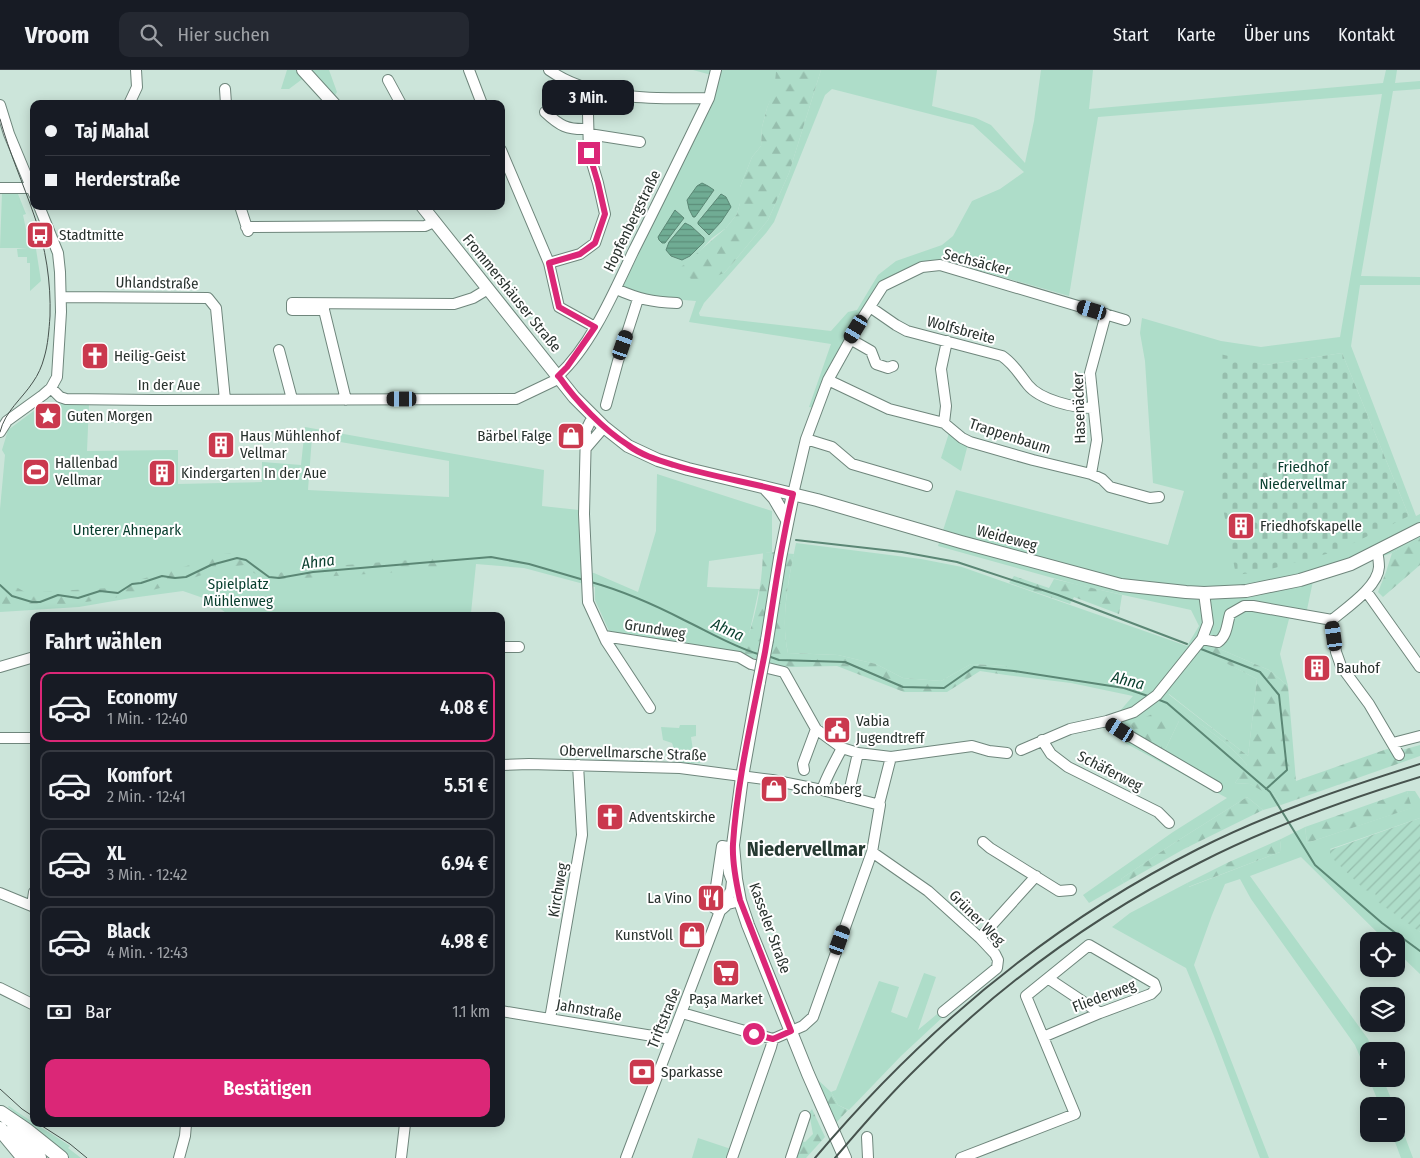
<!DOCTYPE html>
<html lang="de">
<meta charset="utf-8">
<style>
body{margin:0;font-family:"Fira Sans Condensed",sans-serif;background:#242831;color:#f1f3f6;height:100vh;display:flex;flex-direction:column;font-size:19px;white-space:nowrap}
*{box-sizing:border-box;margin:0}
p{font-size:16px;color:#9ea1a6}
.icon{flex:none;width:28px;height:28px;fill:none;stroke:currentColor;stroke-width:2;stroke-linecap:round;stroke-linejoin:round}
.map{position:relative;flex:1;overflow:hidden}
.sheet{position:absolute;left:30px;top:542px;width:475px;height:515px;display:flex;flex-direction:column;background:#171b24;border-radius:10px;box-shadow:0 2px 12px #0003}
.sheet>*{flex:none}
.hud{position:absolute;left:30px;top:30px;width:475px;height:110px;border-radius:10px;box-shadow:0 2px 12px #0003;display:grid;align-content:center;height:110px;padding:0 15px;background:#171b24}
.tools{position:absolute;left:1360px;top:862px;display:grid;gap:10px}
.tools a{display:grid;place-items:center;width:45px;height:45px;border-radius:10px;background:#171b24;box-shadow:0 2px 12px #0003;font-size:25px}
.end{position:absolute;width:22px;height:22px;margin:-11px;border:6px solid #db2777;background:#fff;box-shadow:0 0 0 2px #fff}
.from{border-radius:50%}
.bubble{position:absolute;height:35px;border-radius:10px;background:#171b24;box-shadow:0 2px 12px #0003;font-size:16px;font-weight:600;line-height:35px;text-align:center}
.car{position:absolute;width:15px;height:30px;margin:-15px -8px;border-radius:6px;box-shadow:0 0 4px 1px #0007;background:linear-gradient(#222 24%,#8ab4d8 0 40%,#222 0 76%,#8ab4d8 0 86%,#222 0)}
.hud b{display:flex;align-items:center;gap:18px;height:48px;font-size:19px}
.hud b+b{border-top:1px solid #363941}
.hud i{width:12px;height:12px;background:#f1f3f6}
ul{padding:0;list-style:none}
li{display:flex;align-items:center;gap:15px;height:70px;margin:0 10px 8px;padding:0 5px;border:2px solid #363941;border-radius:10px}
li div{flex:1}
li b{display:block;font-size:19px}
li em{font-style:normal;font-weight:600}
li.current{border-color:#db2777}
li>.icon{width:45px;height:45px;stroke-width:1.5}
h2{padding:0 15px;font-size:22px;line-height:60px}
.pay{display:flex;align-items:center;gap:12px;height:55px;padding:0 15px;font-size:19px}
.pay p{margin-inline-start:auto}
.primary-button{display:flex;gap:10px;margin-top:auto;padding:10px 15px}
.primary-button a{flex:1;height:58px;border-radius:10px;background:#db2777;color:#fff;font-size:20px;font-weight:600;line-height:58px;text-align:center}
header{display:flex;align-items:center;gap:30px;box-sizing:border-box;height:70px;padding:0 25px;background:#171b24;border-bottom:1px solid #363941}
header strong{font-size:24px}
nav{display:flex;gap:28px;margin-inline-start:auto;font-size:18px}
.search{width:350px;height:45px;background:#242831;display:flex;align-items:center;gap:12px;box-sizing:border-box;padding:0 18px;border-radius:10px;color:#9ea1a6;font-size:19px}
.map>svg:first-child{display:block}
.green{fill:#aeddc9;fill-rule:evenodd}
.forest{fill:url(#forest-firs)}
.cemetery{fill:url(#cemetery-stones)}
.garden{fill:url(#garden-furrows)}
.water{fill:url(#water-rules);stroke:#5b8775}
.lines{fill:none;stroke-linecap:round;stroke-linejoin:round}
.stream{stroke:#5b8775;stroke-width:2}
.minor-casing{stroke:#6f867c;stroke-width:12}
.major-casing{stroke:#6f867c;stroke-width:14}
.highway-casing{stroke:#6f867c;stroke-width:16}
.minor{stroke:#fff;stroke-width:10}
.major{stroke:#fff;stroke-width:12}
.highway{stroke:#fff;stroke-width:14}
.tram{stroke:#47534e;stroke-width:1}
.rail{stroke:#47534e;stroke-width:2}
.major-bridge-casing{stroke:#6f867c;stroke-width:14;stroke-linecap:butt}
.major-bridge{stroke:#fff;stroke-width:12}
.route{stroke:#db2777;stroke-width:6}
.labels{text-anchor:middle;stroke-width:4;stroke-linejoin:round;paint-order:stroke}
.street-label{font-size:15px;fill:#29322e;stroke:#fff}
.poi-label{font-size:15px;fill:#29322e;stroke:#fff;text-anchor:start}
.park-label{font-size:15px;fill:#083e2e;stroke:#fff}
.water-label{font-size:16px;font-style:italic;fill:#093f2e;stroke:#fff}
.district-label{font-size:20px;font-weight:bold;fill:#263a32;stroke:#fff}
</style>
<header>
<strong>Vroom</strong>
<div class="search"><svg class="icon" aria-label="search" viewBox="0 0 24 24"><circle cx="10" cy="10" r="6"/><path d="M15 15l6 6"/></svg>Hier suchen</div>
<nav><a>Start</a><a>Karte</a><a>Über uns</a><a>Kontakt</a></nav>
</header>
<div class="map">
<svg width="1420" height="1088" viewBox="0 0 1420 1088">
<defs>
<pattern id="forest-firs" width="22" height="20" patternUnits="userSpaceOnUse" patternTransform="scale(1.25)"><rect width="22" height="20" fill="#aeddc9"/><path d="M5 1l3.5 6h-7zM16 11l3.5 6h-7z" fill="#96bead"/></pattern>
<pattern id="cemetery-stones" width="16" height="16" patternUnits="userSpaceOnUse" patternTransform="scale(1.25)"><rect width="16" height="16" fill="#aeddc9"/><path d="M2 7V4a2 2 0 0 1 4 0v3zM10 15v-3a2 2 0 0 1 4 0v3z" fill="#96bead"/></pattern>
<pattern id="garden-furrows" width="10" height="10" patternUnits="userSpaceOnUse" patternTransform="scale(1.25)"><rect width="10" height="10" fill="#aeddc9"/><path d="M-1 1l2-2M0 10L10 0M9 11l2-2" fill="none" stroke="#96bead"/></pattern>
<pattern id="water-rules" width="6" height="5" patternUnits="userSpaceOnUse" patternTransform="scale(1.25)"><rect width="6" height="5" fill="#70ac94"/><path d="M0 2.5h6" fill="none" stroke="#5c8d79"/></pattern>
</defs>
<rect width="100%" height="100%" fill="#cce5da"/>
<path class="green" d="M287,0H329L337,22L330,33L305,7L289,19H281Z
M693,0H780L776,3L775,19L767,38L762,57L761,76L752,87L740,117V133L737,144L726,158L712,168L700,181L724,203L733,193L768,150L789,103L821,0H937L932,36L976,48L991,55L1025,93L1034,51L1041,0H1093L1089,39L1383,13L1386,0H1397L1395,13L1420,11V19L1393,21L1361,206L1420,207V215H1360L1351,276L1416,446L1420,444V467L1392,483L1313,511L1305,549H1289L1280,584L1288,616L1269,600L1215,577L1203,581L1257,609L1248,686L1169,624L1167,628C1192,651 1226,668 1247,695L1235,713L1250,714L1264,721L1273,723L1281,735L1263,740L1247,727L1174,773L1121,809L1124,813L1089,833L1083,825L1173,762L1227,728L1127,674L1105,658L1133,626L1071,613L1006,605V596L971,594L941,611L903,608L876,594L838,585L788,583C780,549 789,507 796,473L921,489L962,497L1187,576L1199,556L1191,540L1078,515L938,476L956,420L1168,475L1184,421L1153,413L1145,291L1140,263L1142,248L1221,271L1261,277L1340,267L1382,24L1098,47L1069,226L950,192L938,191L883,213L815,338L809,337L831,274L689,252L696,231L646,227L622,218L712,33L719,7ZM832,19L973,55L1024,102L1000,119L972,131L953,166L942,175L896,191L878,205L857,240L848,242L831,261L700,246L699,243L704,233L766,163L774,152L825,25ZM721,125L726,127L709,164L698,154V152ZM676,140L684,148L665,172L659,170L661,162ZM685,154L691,156L704,169V172L690,186L682,190L670,186L669,172ZM1342,283L1409,446L1246,291L1266,295ZM1179,651L1165,680L1139,667L1130,654Z
M2,123L18,124L26,144L23,145L26,159L30,157L36,179L41,211L30,221V193H27V187H18L17,179L27,178H0Z
M43,334H89L87,381L178,380V414L262,412V392L301,395L305,357L544,400L542,436L579,440L583,502L594,503L638,522L656,461L657,404L772,441V482L709,491L707,517L759,519L748,569L741,584L610,563L595,530V517L524,498L476,494L471,543L451,546H230L209,530L183,521L131,528L79,537L0,542V439L5,385L2,380L8,360ZM312,367L449,391V427L308,420Z
M949,363L968,374L961,401L941,388Z
M680,655H696V666L691,667L694,687H699L700,693L679,694L672,673L663,670L661,657L679,658Z
M1407,721H1415L1420,729V748L1330,779L1375,823L1420,862V904L1396,881V871H1386L1301,787L1250,806L1368,969L1373,981H1369V1008L1355,975L1251,829L1240,809L1225,814L1212,845L1194,895L1269,1088H1260L1214,966L1186,898L1112,857L1130,843L1187,813L1189,817L1280,782L1281,769L1305,757L1307,773L1411,738Z
M924,903L936,907L918,960L942,940L945,945L901,986L849,1040L838,1035L831,1022L836,1020L879,911L899,917L891,942L907,948Z
M1369,1009H1383L1394,1036H1380Z
M9,1036C29,1051 50,1062 70,1076L68,1078L81,1088H66L12,1043L13,1041L8,1037Z
M1396,1043L1413,1088H1401L1392,1064H1396Z
M698,1068L731,1079L728,1088H692Z"/>
<path class="forest" d="M780,0H821L789,103L768,150L733,193L724,203L696,214L680,198L726,158L737,144L740,133V117L752,87L761,76L762,57L767,38L774,19L776,2Z
M1420,467V495L1383,527L1378,522L1386,502L1392,483Z
M772,482L794,484C787,514 781,554 788,583L838,585L876,594L903,608L941,611L971,594L1007,596L1006,605L980,601L947,622H904L837,596L791,597L773,595L741,584C755,554 762,516 763,483Z
M245,483L263,498L278,503L308,498L448,487V499L303,508L275,514L254,503L244,495L226,497L223,484Z
M213,486L217,499C150,527 76,535 5,539L0,532L1,513L7,512L25,522H36L111,518L190,495Z
M1014,506L1049,518L1054,509L1122,525L1119,544L1074,527L1070,534L1009,513Z
M1215,577L1269,600L1288,616L1296,711L1387,679L1402,680L1420,675V686L1281,735L1273,723L1264,722L1250,714L1235,713L1239,707L1238,701L1247,695C1226,668 1192,651 1166,628L1168,624L1248,686L1257,609L1202,581Z
M1159,641L1179,651L1165,680L1139,667L1130,654Z
M1407,721L1412,738L1307,773L1305,757Z
M1247,727L1263,740L1184,779L1124,813L1121,809L1174,773Z
M1281,769L1280,782L1188,817L1187,813L1229,792Z
M817,1009L831,1022L838,1035L848,1040L836,1053Z
M812,1039L825,1067L806,1088H794L801,1071L805,1072L813,1064L809,1043Z"/>
<path class="cemetery" d="M1342,283L1409,446L1337,481L1264,501L1236,505L1221,428L1220,284L1266,295Z"/>
<path class="garden" d="M1420,748V862L1378,832L1375,823L1365,820L1330,786V780Z"/>
<path class="water" d="M702,113L708,116L714,120L695,147H693L689,139L687,130L697,116Z
M721,124L726,127L731,137L721,152L709,165L698,154V152Z
M675,140L684,148L665,173H662L659,170L658,167Z
M685,153L691,156L704,168V172L690,186L682,190L671,186L666,180L669,172Z"/>
<g class="lines">
<path class="stream" d="M796,470L902,482L957,492L1058,525L1187,574
M591,512C623,521 655,535 684,550C709,562 732,576 758,584
M0,515L12,526L32,532H40L58,525L78,528L100,521L118,523L132,514L141,513L162,506L175,508L186,507L211,495L237,488L246,490L269,507L279,508L313,502L491,487L529,494L584,510
M1201,579L1260,602L1279,625L1287,700L1266,719
M768,586L779,590L845,592L903,617L944,618L974,597L1014,601L1124,618L1148,626
M1157,629L1167,633L1270,722L1315,795L1382,853L1420,881"/>
<g class="minor-casing">
<path id="minor" d="M469,0L482,34
M549,0C593,31 658,29 709,28
M388,10L401,34
M225,19L226,34
M129,34L137,17L136,0
M0,35L9,64L34,124
M545,42C560,56 567,60 588,59
M589,64L640,72
M501,80L549,193L559,237L595,257
M0,118H34
M240,136L248,161
M246,157L425,156L434,152
M549,193L580,184L595,173L605,144L598,113L589,83L588,44L589,19
M616,219C639,229 651,232 677,233
M61,227L208,228L216,238L225,330
M324,234V240H292V233L454,234L473,228L488,219
M870,237L896,255L907,261L1002,286C1014,294 1019,304 1028,315C1040,330 1074,338 1093,338
M324,240L346,330
M850,269L871,281L876,294L888,298L893,296
M279,280L292,329
M558,306C591,276 614,222 633,182C659,131 684,79 709,28L716,0
M828,310L889,339L944,353L962,368L970,372L1033,390L1091,404L1102,409L1110,417L1150,428L1159,427
M51,318L60,327L66,329L153,330L516,329L560,308
M606,335L618,291L638,229
M595,347L590,352L586,360L584,444L588,532L606,571L650,638
M944,353L946,336L941,299L947,271
M0,362L7,351L43,325L51,318L57,307L61,242L60,202L58,183L39,136
M806,369L832,377L852,394L927,416
M586,378L604,357
M1091,404L1097,370L1090,303L1106,244
M793,424L806,369L828,310L862,249L883,216L922,197L940,195L1125,250
M1366,521L1420,597
M1332,550L1336,582L1341,596L1369,634L1399,685
M604,566L739,587L751,594L784,602L816,659L842,678L858,683L891,687L972,676L989,681L1007,683
M1202,569L1218,572C1227,566 1227,554 1230,544L1244,536H1253L1332,550C1346,538 1378,517 1379,497C1379,492 1378,486 1377,481
M501,577H519
M0,597L34,587
M1107,651L1128,665L1217,717
M0,668H34
M1042,670L1051,684L1068,697L1158,742L1169,753
M1393,673L1420,666
M1021,680L1070,659L1107,651L1134,642L1157,625L1202,569L1208,553L1204,523
M501,695L529,694L680,698L772,710L822,720L880,735L872,782L813,947L803,956L773,969L682,943
M804,700L803,694L816,659
M822,720C827,705 835,692 842,678
M848,727L858,683
M879,734L891,687
M983,772L990,778L1059,821L1071,820
M722,776L728,777L729,803L732,811L731,820L727,828L716,839L713,837Z
M872,782L928,821L980,868L995,884L998,890L997,898L943,942
M0,823L34,837
M32,836L34,822
M980,868L1036,806
M1049,909L1100,943
M0,918L34,935
M501,941L671,969
M550,949L582,765L578,695
M867,1067L868,1088
M179,1088L185,1066L186,1054
M401,1088L405,1054
M626,1088L720,841L728,834L740,831
M732,1088L771,977L773,969
M791,1088L805,1046
M961,1088L1075,1044L1026,926L1089,875L1154,913L1156,919L1151,924L1100,943L1043,967"/>
</g>
<g class="major-casing">
<path id="major" d="M303,0L334,34
M422,136L574,327L604,357L628,376L658,390L688,399L817,430L961,472L1121,515L1186,522L1204,523L1246,521L1300,510L1351,494L1420,459
M764,417L774,428L787,450
M767,570L780,488L793,424
M759,612L742,707L733,775L736,809L740,831L748,855L808,1004L845,1088"/>
</g>
<g class="highway-casing">
<path id="highway" d="M1,1043L26,1060L61,1088
M14,1058L39,1088
M0,1059L24,1088"/>
</g>
<use href="#minor" class="minor"/>
<use href="#major" class="major"/>
<use href="#highway" class="highway"/>
<path class="tram" d="M0,49C9,82 23,113 34,145C46,177 51,213 50,246C49,260 48,275 44,288C42,296 38,305 33,312C22,329 5,341 0,362
M0,1019L22,1039L34,1047
M39,1054L70,1074L87,1088"/>
<path class="rail" d="M815,1088C922,961 1050,854 1198,779C1269,743 1344,718 1420,694
M835,1088C862,1056 889,1025 919,996C1001,914 1096,845 1199,793C1269,757 1345,730 1420,707"/>
<g class="major-bridge-casing">
<path id="major-bridge" d="M759,612L767,570"/>
</g>
<use href="#major-bridge" class="major-bridge"/>
</g>
<g class="lines">
<path class="route" d="M589,83L598,113L605,144L595,173L580,184L549,193L559,237L595,257L567,297L558,306L560,308C576,331 604,360 628,375C641,385 658,390 674,395C713,407 754,413 793,424C780,476 774,529 765,582C753,645 737,710 733,774C732,792 736,812 740,830L791,961L773,969L754,964"/>
</g>
<defs>
<g id="bus-square" transform="scale(1.4375)"><rect x="-9" y="-9" width="18" height="18" rx="4" fill="#ca394e" stroke="#fff"/><path d="M-5-6H5V4H4V6H2V4H-2V6H-4V4H-5ZM-3.5-4V0h7V-4ZM-3.5 1.2v1.5H-2V1.2ZM2 1.2v1.5H3.5V1.2Z" fill="#fff"/></g>
<g id="church-square" transform="scale(1.4375)"><rect x="-9" y="-9" width="18" height="18" rx="4" fill="#ca394e" stroke="#fff"/><path d="M-1.2-6h2.4v3.5h3.3v2.4h-3.3V6h-2.4V-.1h-3.3v-2.4h3.3Z" fill="#fff"/></g>
<g id="sight-square" transform="scale(1.4375)"><rect x="-9" y="-9" width="18" height="18" rx="4" fill="#ca394e" stroke="#fff"/><path d="M0-6L1.8-2.2L6-1.7L2.9 1.2L3.7 5.4L0 3.3L-3.7 5.4L-2.9 1.2L-6-1.7L-1.8-2.2Z" fill="#fff"/></g>
<g id="shop-square" transform="scale(1.4375)"><rect x="-9" y="-9" width="18" height="18" rx="4" fill="#ca394e" stroke="#fff"/><path d="M-5-2.5h2.3a2.7 3.5 0 0 1 5.4 0H5L5.5 6h-11ZM-1.5-2.5h3a1.5 2.3 0 0 0-3 0Z" fill="#fff"/></g>
<g id="building-square" transform="scale(1.4375)"><rect x="-9" y="-9" width="18" height="18" rx="4" fill="#ca394e" stroke="#fff"/><path d="M-4-6H4V6H1V3H-1V6H-4ZM-2.5-4.3h1.7v1.8h-1.7ZM.8-4.3h1.7v1.8H.8ZM-2.5-1h1.7V.8h-1.7ZM.8-1h1.7V.8H.8Z" fill="#fff"/></g>
<g id="stadium-square" transform="scale(1.4375)"><rect x="-9" y="-9" width="18" height="18" rx="4" fill="#ca394e" stroke="#fff"/><path d="M0-5a6.5 5 0 1 0 0 10a6.5 5 0 1 0 0-10ZM-3.5-1.8h7v3.6h-7Z" fill="#fff"/></g>
<g id="civic-square" transform="scale(1.4375)"><rect x="-9" y="-9" width="18" height="18" rx="4" fill="#ca394e" stroke="#fff"/><path d="M-.6-6.5H3V-4.5H.6V-3L4-1V1h2V6H-6V1h2V-1L-.6-3ZM-1.2 2.5V6h2.4V2.5Z" fill="#fff"/></g>
<g id="restaurant-square" transform="scale(1.4375)"><rect x="-9" y="-9" width="18" height="18" rx="4" fill="#ca394e" stroke="#fff"/><path d="M-5-6h1v4h1v-4h1v4h1v-4h1v5L-1.5 .5V6h-2V.5L-5-1ZM5-6V6H3V1.5H1.5Q1.5-4 5-6Z" fill="#fff"/></g>
<g id="supermarket-square" transform="scale(1.4375)"><rect x="-9" y="-9" width="18" height="18" rx="4" fill="#ca394e" stroke="#fff"/><path d="M-6-5.5h2.5l.6 2H6L4.5 2H-2.5L-4.4-4H-6ZM-1.5 3.2a1.3 1.3 0 1 0 .1 0ZM3 3.2a1.3 1.3 0 1 0 .1 0Z" fill="#fff"/></g>
<g id="bank-square" transform="scale(1.4375)"><rect x="-9" y="-9" width="18" height="18" rx="4" fill="#ca394e" stroke="#fff"/><path d="M-6-4H6V4H-6ZM0-2.3a2.3 2.3 0 1 0 0 4.6a2.3 2.3 0 1 0 0-4.6Z" fill="#fff"/></g>
</defs>
<g fill-rule="evenodd">
<use href="#bus-square" x="40" y="165"/>
<use href="#church-square" x="95" y="286"/>
<use href="#sight-square" x="48" y="346"/>
<use href="#shop-square" x="571" y="366"/>
<use href="#building-square" x="221" y="375"/>
<use href="#stadium-square" x="36" y="402"/>
<use href="#building-square" x="162" y="403"/>
<use href="#building-square" x="1241" y="456"/>
<use href="#building-square" x="1317" y="598"/>
<use href="#civic-square" x="837" y="660"/>
<use href="#shop-square" x="774" y="719"/>
<use href="#church-square" x="610" y="747"/>
<use href="#restaurant-square" x="711" y="828"/>
<use href="#shop-square" x="692" y="865"/>
<use href="#supermarket-square" x="726" y="903"/>
<use href="#bank-square" x="642" y="1002"/>
</g>
<g class="labels">
<g class="street-label">
<text transform="translate(632 151) rotate(-64)" y="5">Hopfenbergstraße</text>
<text transform="translate(977 192) rotate(14)" y="5">Sechsäcker</text>
<text transform="translate(157 213) rotate(1)" y="5">Uhlandstraße</text>
<text transform="translate(512 223) rotate(51)" y="5">Frommershäuser Straße</text>
<text transform="translate(961 260) rotate(15)" y="5">Wolfsbreite</text>
<text x="169" y="320">In der Aue</text>
<text transform="translate(1079 338) rotate(-92)" y="5">Hasenäcker</text>
<text transform="translate(1010 366) rotate(18)" y="5">Trappenbaum</text>
<text transform="translate(1007 468) rotate(15)" y="5">Weideweg</text>
<text transform="translate(655 559) rotate(9)" y="5">Grundweg</text>
<text transform="translate(633 683) rotate(2)" y="5">Obervellmarsche Straße</text>
<text transform="translate(1110 701) rotate(27)" y="5">Schäferweg</text>
<text transform="translate(558 820) rotate(-80)" y="5">Kirchweg</text>
<text transform="translate(977 848) rotate(45)" y="5">Grüner Weg</text>
<text transform="translate(770 858) rotate(70)" y="5">Kasseler Straße</text>
<text transform="translate(1104 926) rotate(-21)" y="5">Fliederweg</text>
<text transform="translate(589 940) rotate(10)" y="5">Jahnstraße</text>
<text transform="translate(664 948) rotate(-68)" y="5">Triftstraße</text>
</g>
<g class="poi-label">
<text x="59" y="170">Stadtmitte</text>
<text x="114" y="291">Heilig-Geist</text>
<text x="67" y="351">Guten Morgen</text>
<text x="240" y="371">Haus Mühlenhof<tspan x="240" dy="17">Vellmar</tspan></text>
<text x="552" y="371" text-anchor="end">Bärbel Falge</text>
<text x="55" y="398">Hallenbad<tspan x="55" dy="17">Vellmar</tspan></text>
<text x="181" y="408">Kindergarten In der Aue</text>
<text x="1260" y="461">Friedhofskapelle</text>
<text x="1336" y="603">Bauhof</text>
<text x="856" y="656">Vabia<tspan x="856" dy="17">Jugendtreff</tspan></text>
<text x="793" y="724">Schomberg</text>
<text x="629" y="752">Adventskirche</text>
<text x="692" y="833" text-anchor="end">La Vino</text>
<text x="673" y="870" text-anchor="end">KunstVoll</text>
<text x="726" y="934" text-anchor="middle">Paşa Market</text>
<text x="661" y="1007">Sparkasse</text>
</g>
<g class="park-label">
<text x="1303" y="402">Friedhof<tspan x="1303" dy="17">Niedervellmar</tspan></text>
<text x="127" y="465">Unterer Ahnepark</text>
<text x="238" y="519">Spielplatz<tspan x="238" dy="17">Mühlenweg</tspan></text>
</g>
<g class="water-label">
<text transform="translate(318 491) rotate(-7)" y="6">Ahna</text>
<text transform="translate(728 559) rotate(24)" y="6">Ahna</text>
<text transform="translate(1128 610) rotate(14)" y="6">Ahna</text>
</g>
<g class="district-label">
<text x="806" y="786">Niedervellmar</text>
</g>
</g>
</svg>
<div class="tools">
<a><svg class="icon" aria-label="locate" viewBox="0 0 24 24"><circle cx="12" cy="12" r="6"/><path d="M12 2v4M12 18v4M2 12h4M18 12h4"/></svg></a>
<a><svg class="icon" aria-label="layers" viewBox="0 0 24 24"><path d="M12 4l9 5-9 5-9-5zM3 14l9 5 9-5"/></svg></a>
<a>+</a>
<a>−</a>
</div>
<i class="end from" style="left:754px;top:964px"></i>
<i class="end" style="left:589px;top:83px"></i>
<div class="bubble" style="left:542px;top:10px;width:92px">3 Min.</div>
<i class="car" style="left:1092px;top:240px;rotate:287deg"></i>
<i class="car" style="left:856px;top:259px;rotate:211deg"></i>
<i class="car" style="left:623px;top:275px;rotate:19deg"></i>
<i class="car" style="left:402px;top:329px;rotate:270deg"></i>
<i class="car" style="left:1334px;top:566px;rotate:352deg"></i>
<i class="car" style="left:1120px;top:660px;rotate:303deg"></i>
<i class="car" style="left:840px;top:870px;rotate:20deg"></i>
<div class="hud">
<b><i class="from"></i>Taj Mahal</b>
<b><i></i>Herderstraße</b>
</div>
<section class="sheet">
<h2>Fahrt wählen</h2>
<ul>
<li class="current"><svg class="icon" aria-label="car" viewBox="0 0 24 24"><path d="M5 17H2v-5l4-1 3-4h7l3 4 3 1v5h-3M9 17h6M6 11h13"/><circle cx="7" cy="17" r="2"/><circle cx="17" cy="17" r="2"/></svg><div><b>Economy</b><p>1 Min. · 12:40</p></div><em>4.08 €</em></li>
<li><svg class="icon" aria-label="car" viewBox="0 0 24 24"><path d="M5 17H2v-5l4-1 3-4h7l3 4 3 1v5h-3M9 17h6M6 11h13"/><circle cx="7" cy="17" r="2"/><circle cx="17" cy="17" r="2"/></svg><div><b>Komfort</b><p>2 Min. · 12:41</p></div><em>5.51 €</em></li>
<li><svg class="icon" aria-label="car" viewBox="0 0 24 24"><path d="M5 17H2v-5l4-1 3-4h7l3 4 3 1v5h-3M9 17h6M6 11h13"/><circle cx="7" cy="17" r="2"/><circle cx="17" cy="17" r="2"/></svg><div><b>XL</b><p>3 Min. · 12:42</p></div><em>6.94 €</em></li>
<li><svg class="icon" aria-label="car" viewBox="0 0 24 24"><path d="M5 17H2v-5l4-1 3-4h7l3 4 3 1v5h-3M9 17h6M6 11h13"/><circle cx="7" cy="17" r="2"/><circle cx="17" cy="17" r="2"/></svg><div><b>Black</b><p>4 Min. · 12:43</p></div><em>4.98 €</em></li>
</ul>
<div class="pay"><svg class="icon" aria-label="cash" viewBox="0 0 24 24"><path d="M3 7h18v10H3z"/><circle cx="12" cy="12" r="2"/></svg>Bar<p>1.1 km</p></div>
<div class="primary-button"><a>Bestätigen</a></div>
</section>
</div>
